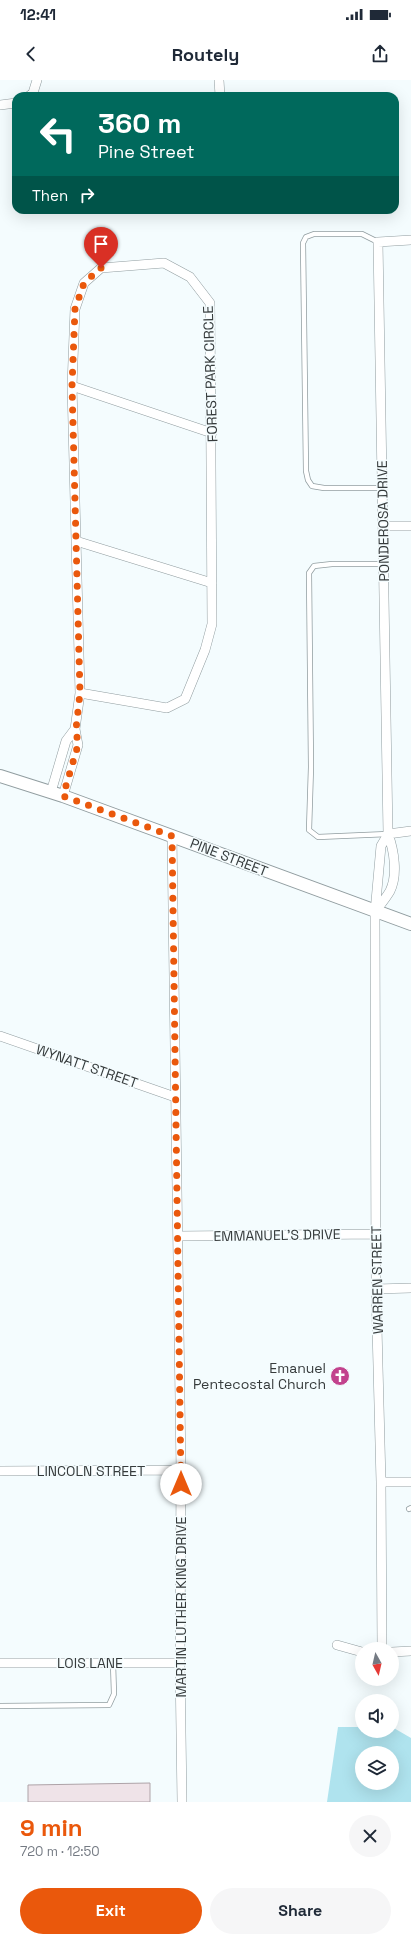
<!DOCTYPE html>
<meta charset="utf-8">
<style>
:root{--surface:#fff;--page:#f6f6f7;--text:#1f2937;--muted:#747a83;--accent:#ea580c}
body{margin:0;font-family:"Space Grotesk",sans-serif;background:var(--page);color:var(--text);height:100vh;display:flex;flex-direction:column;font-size:15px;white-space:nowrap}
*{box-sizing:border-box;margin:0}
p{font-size:13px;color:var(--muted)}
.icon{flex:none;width:22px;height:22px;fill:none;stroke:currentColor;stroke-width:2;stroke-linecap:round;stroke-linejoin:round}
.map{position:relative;height:1722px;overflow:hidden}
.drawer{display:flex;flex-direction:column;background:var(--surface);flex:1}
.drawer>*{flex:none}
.guide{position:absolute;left:12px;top:12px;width:387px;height:122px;border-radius:12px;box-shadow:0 4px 16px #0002;background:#00695c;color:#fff;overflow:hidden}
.needle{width:26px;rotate:172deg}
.tools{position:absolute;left:355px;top:1562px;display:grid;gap:8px}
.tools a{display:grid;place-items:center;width:44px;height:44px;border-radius:50%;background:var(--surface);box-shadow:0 4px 16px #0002;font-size:20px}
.pin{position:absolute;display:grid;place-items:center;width:34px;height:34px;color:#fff;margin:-41px -17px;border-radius:50% 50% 50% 0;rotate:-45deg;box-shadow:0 0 4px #0007}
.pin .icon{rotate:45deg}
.me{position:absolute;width:44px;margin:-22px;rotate:0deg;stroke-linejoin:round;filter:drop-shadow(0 0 3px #0008)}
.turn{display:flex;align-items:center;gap:14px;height:84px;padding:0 20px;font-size:18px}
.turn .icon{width:52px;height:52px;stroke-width:2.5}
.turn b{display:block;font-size:28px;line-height:34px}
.then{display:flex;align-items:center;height:38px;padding:0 20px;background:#0003;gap:8px;font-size:15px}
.round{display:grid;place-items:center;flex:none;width:42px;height:42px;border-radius:21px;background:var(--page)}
.headline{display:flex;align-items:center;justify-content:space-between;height:68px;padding:0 20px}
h1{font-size:24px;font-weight:700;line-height:30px;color:var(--accent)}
.button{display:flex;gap:8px;margin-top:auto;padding:8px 20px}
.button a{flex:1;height:46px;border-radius:24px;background:var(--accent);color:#fff;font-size:16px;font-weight:700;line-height:46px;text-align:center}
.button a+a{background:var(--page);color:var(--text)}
.status{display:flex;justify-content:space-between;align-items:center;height:28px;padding:0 20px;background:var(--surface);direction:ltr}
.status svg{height:11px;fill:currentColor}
header{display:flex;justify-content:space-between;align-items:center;height:52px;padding:0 20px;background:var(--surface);font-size:18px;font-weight:700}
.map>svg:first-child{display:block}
</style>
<div class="status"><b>12:41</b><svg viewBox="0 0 49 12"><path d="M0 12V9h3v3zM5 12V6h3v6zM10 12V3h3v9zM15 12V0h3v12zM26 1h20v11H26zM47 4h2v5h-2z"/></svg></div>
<header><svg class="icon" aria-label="back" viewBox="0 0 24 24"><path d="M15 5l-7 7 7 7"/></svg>Routely<svg class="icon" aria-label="share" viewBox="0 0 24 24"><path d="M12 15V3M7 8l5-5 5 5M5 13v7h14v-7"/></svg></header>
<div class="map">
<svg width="411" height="1722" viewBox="0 0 411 1722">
<rect width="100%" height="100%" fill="#f4fcfe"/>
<path fill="#afe3ee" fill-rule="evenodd" d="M338 1647H362V1651H392V1647L411 1658V1722H327ZM362 1673H392V1703H362Z"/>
<path fill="#efe3e8" stroke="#aea3a8" d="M150 1703V1722H28V1705Z"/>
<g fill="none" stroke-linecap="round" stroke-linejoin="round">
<defs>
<path id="service" d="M378 162 362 154H314L306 157 303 163 306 391 308 400 312 406 324 408H383
M384 484H332L314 486 309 493 311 687 309 750 318 757 388 754
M409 1429 411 1428
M0 1626 109 1625 114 1614 113 1583"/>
<path id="minor" d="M219 0 220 16
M29 16 33 13 37 0
M0 25 16 23
M411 160 378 162 388 754C394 770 398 795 390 811 386 818 380 825 375 832L381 766 388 754 411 751
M72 306 212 353
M383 446H411
M76 461 212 503
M51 712 66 661 75 649
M63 716 78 665 75 649 80 613 72 306 75 229 84 203 101 188 164 183 190 197 210 223 212 544 205 570 185 619 167 628 80 613
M172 756 181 1390 180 1583 182 1722
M375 832 376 1209 381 1402 382 1569
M0 956 175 1017
M178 1156 376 1154
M376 1209 411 1208
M0 1391 181 1390
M381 1402H411
M337 1565 362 1572
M392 1572 411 1571
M0 1583H180"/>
<path id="tertiary" d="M0 696 63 716 411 844"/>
</defs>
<use href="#service" stroke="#919da0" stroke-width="6"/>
<use href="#minor" stroke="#919da0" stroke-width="10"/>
<use href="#tertiary" stroke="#919da0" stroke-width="14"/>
<use href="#service" stroke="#fff" stroke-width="4.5"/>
<use href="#minor" stroke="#fff" stroke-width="9"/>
<use href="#tertiary" stroke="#fff" stroke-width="12"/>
</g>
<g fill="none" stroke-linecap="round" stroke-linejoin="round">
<path stroke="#ea580c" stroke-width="7" stroke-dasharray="0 12.6" d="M101 188 84 203 75 229 72 306 80 613 76 649 78 665 63 716 172 756 181 1404"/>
</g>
<defs>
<symbol id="church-disc" viewBox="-11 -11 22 22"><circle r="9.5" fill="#c2428d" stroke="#f4fcfe"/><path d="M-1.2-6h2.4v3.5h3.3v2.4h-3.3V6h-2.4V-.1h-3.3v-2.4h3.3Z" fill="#fff"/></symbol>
</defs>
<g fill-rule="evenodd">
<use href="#church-disc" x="329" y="1285" width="22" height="22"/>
</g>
<g text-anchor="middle" stroke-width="3" stroke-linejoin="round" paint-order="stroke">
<g font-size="14" fill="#363b3c" stroke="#f4fcfe">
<text transform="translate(210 294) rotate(-92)" y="5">FOREST PARK CIRCLE</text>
<text transform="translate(383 441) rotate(-91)" y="5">PONDEROSA DRIVE</text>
<text transform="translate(229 777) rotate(21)" y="5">PINE STREET</text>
<text transform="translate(87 986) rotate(19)" y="5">WYNATT STREET</text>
<text transform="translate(277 1155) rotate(-1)" y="5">EMMANUEL'S DRIVE</text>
<text transform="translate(377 1200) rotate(-91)" y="5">WARREN STREET</text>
<text x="91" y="1396">LINCOLN STREET</text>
<text transform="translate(181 1527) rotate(-90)" y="5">MARTIN LUTHER KING DRIVE</text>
<text x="90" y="1588">LOIS LANE</text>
</g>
<g font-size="14" fill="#363b3c" stroke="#f4fcfe" text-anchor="end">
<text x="326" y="1293">Emanuel<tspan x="326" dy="16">Pentecostal Church</tspan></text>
</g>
</g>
</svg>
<div class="tools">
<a><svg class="needle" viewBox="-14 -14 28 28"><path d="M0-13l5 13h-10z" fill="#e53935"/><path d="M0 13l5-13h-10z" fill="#747a83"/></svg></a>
<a><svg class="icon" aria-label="sound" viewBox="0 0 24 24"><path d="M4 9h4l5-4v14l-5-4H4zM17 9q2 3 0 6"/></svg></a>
<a><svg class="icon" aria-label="layers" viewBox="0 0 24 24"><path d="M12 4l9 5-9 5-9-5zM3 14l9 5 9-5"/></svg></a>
</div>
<div class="pin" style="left:101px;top:188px;background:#d93025"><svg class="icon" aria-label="arrive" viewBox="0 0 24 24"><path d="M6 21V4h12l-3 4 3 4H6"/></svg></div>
<svg class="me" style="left:181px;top:1404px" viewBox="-20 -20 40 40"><circle r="19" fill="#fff"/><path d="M0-13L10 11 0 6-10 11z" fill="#ea580c"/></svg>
<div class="guide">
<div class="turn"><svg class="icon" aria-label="left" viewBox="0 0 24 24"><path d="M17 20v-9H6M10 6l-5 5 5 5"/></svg><div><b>360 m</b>Pine Street</div></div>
<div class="then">Then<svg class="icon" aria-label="right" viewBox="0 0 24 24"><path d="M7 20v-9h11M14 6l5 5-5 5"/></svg></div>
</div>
</div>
<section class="drawer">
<div class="headline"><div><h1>9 min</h1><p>720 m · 12:50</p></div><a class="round"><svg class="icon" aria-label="close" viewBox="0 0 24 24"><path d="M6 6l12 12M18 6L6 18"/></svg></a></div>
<div class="button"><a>Exit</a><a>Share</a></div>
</section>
